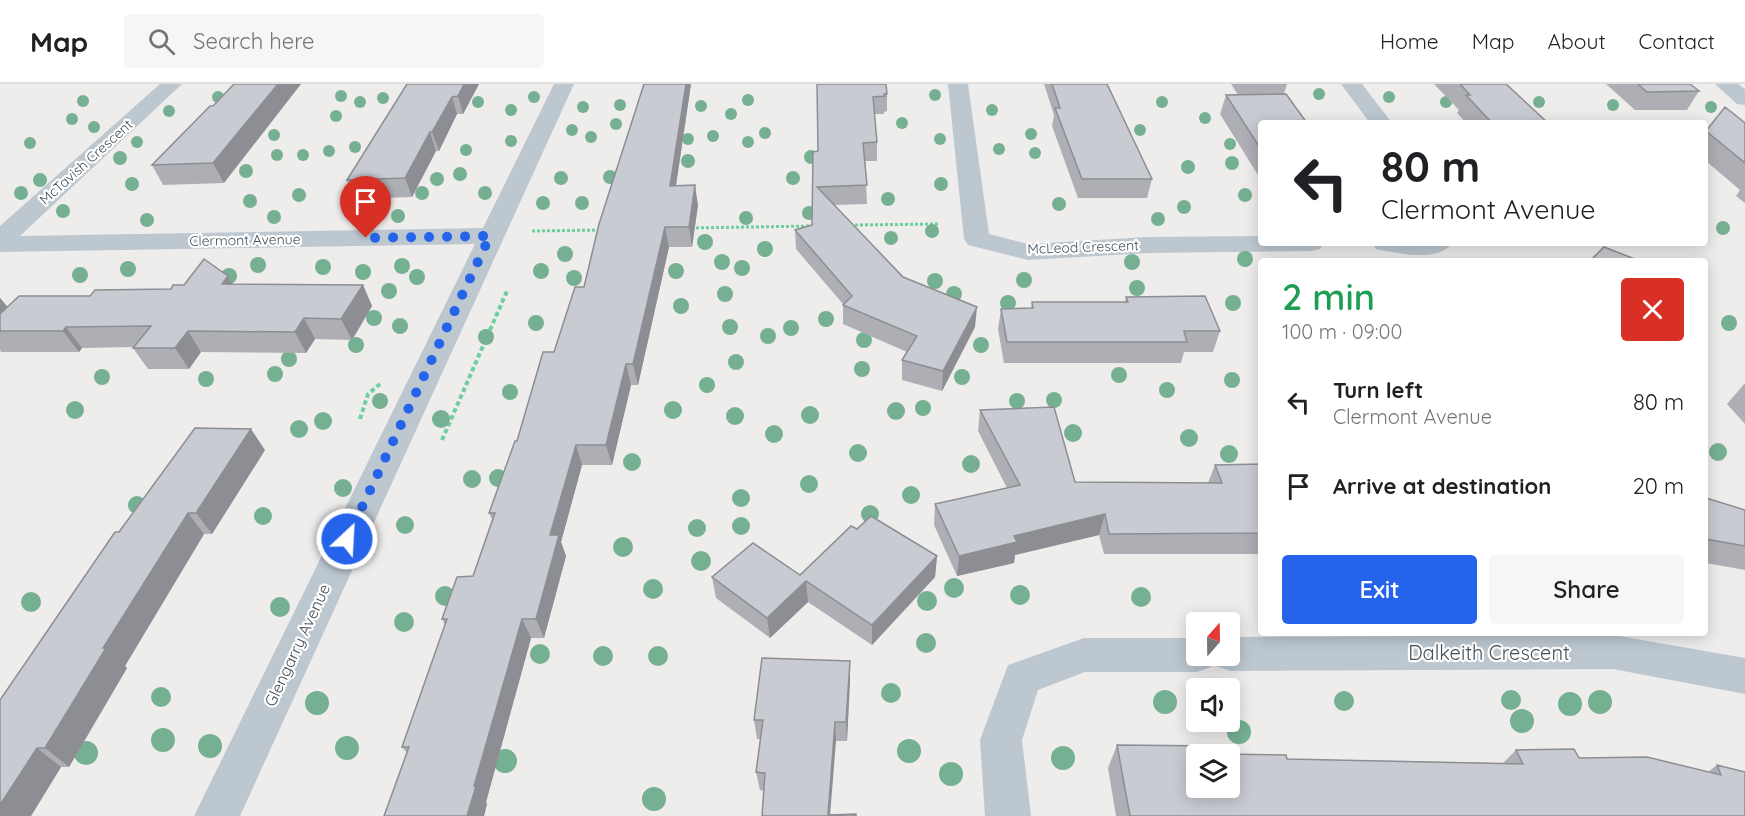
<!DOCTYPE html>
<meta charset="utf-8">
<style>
:root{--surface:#fff;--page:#f6f6f6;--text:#202124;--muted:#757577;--line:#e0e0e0;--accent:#2563eb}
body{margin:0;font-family:Quicksand,sans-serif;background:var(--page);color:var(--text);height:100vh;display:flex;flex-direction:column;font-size:22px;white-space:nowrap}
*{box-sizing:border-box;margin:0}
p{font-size:20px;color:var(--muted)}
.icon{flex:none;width:33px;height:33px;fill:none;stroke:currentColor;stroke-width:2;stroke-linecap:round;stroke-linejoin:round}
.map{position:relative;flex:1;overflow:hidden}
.side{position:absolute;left:1258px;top:174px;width:450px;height:378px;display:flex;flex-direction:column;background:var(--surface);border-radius:6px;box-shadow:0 3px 15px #0003}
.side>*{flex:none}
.guide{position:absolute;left:1258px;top:36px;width:450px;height:126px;border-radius:6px;box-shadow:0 3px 15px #0003;background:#fff;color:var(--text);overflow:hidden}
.needle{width:39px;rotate:20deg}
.controls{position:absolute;left:1186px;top:528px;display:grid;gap:12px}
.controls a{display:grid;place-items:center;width:54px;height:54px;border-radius:6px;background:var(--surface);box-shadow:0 3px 15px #0003;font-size:30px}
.pin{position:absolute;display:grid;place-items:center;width:51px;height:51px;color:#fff;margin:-62px -26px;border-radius:50% 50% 50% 0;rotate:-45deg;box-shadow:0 0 6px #0007}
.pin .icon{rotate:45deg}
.me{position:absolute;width:66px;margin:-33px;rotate:25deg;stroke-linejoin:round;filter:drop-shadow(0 0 4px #0008)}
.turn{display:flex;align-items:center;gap:21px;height:126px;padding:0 24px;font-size:27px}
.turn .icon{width:78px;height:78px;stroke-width:2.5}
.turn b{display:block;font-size:42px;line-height:51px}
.round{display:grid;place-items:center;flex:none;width:63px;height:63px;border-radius:6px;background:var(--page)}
.overview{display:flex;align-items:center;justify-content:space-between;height:102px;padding:0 24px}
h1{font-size:36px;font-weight:600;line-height:45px;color:#1e9e55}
.button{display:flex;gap:12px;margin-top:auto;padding:12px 24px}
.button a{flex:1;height:69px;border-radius:6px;background:var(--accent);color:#fff;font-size:24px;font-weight:600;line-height:69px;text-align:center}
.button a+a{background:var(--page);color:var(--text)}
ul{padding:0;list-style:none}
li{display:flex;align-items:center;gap:18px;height:84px;padding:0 24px}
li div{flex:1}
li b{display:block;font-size:22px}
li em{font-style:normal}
header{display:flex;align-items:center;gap:36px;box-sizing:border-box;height:84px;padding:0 30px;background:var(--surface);border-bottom:2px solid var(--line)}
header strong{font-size:28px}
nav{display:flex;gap:33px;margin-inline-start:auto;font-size:21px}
.search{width:420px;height:54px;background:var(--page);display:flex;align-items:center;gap:15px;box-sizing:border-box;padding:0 21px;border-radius:6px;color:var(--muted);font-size:22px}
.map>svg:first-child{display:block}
</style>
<header>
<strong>Map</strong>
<div class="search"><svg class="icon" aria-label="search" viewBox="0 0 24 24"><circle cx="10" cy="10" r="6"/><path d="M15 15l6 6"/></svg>Search here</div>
<nav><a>Home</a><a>Map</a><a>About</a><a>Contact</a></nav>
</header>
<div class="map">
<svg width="1745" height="732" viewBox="0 0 1745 732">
<rect width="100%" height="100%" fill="#efecec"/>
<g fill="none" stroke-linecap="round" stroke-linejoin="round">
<path stroke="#6ecf9f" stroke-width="3" stroke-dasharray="3 2" stroke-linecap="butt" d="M850 141 939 140
M691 144 812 142
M532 147 602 146"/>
<path stroke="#6ecf9f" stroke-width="4" stroke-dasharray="4.5 3" stroke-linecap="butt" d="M360 335 368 310 380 300
M442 356 507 207"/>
<path fill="#bcc7d0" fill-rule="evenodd" d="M160 0H182L20 152 483 144 554 0H574L240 732H194L475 160 0 168V142Z
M948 0H968L989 150 1028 160 1148 153 1262 152V159H1324L1320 165 1311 167 1148 169 1028 176 968 161 964 155Z
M1341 0H1362L1392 39H1370Z
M1715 0H1738L1745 5V21L1737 20Z
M1372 159H1452C1439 179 1396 169 1376 165Z
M1613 551 1745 574V610L1613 585 1230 587 1216 582 1214 578 1211 583 1197 588H1085L1038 606 1022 656 1031 732H985L980 656 1008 581 1084 554H1197V572H1230V553Z"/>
</g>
<g fill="#76b092">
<circle cx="1319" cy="10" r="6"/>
<circle cx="935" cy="11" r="6"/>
<circle cx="341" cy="12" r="6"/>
<circle cx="218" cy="13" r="6"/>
<circle cx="534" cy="13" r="6"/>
<circle cx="1389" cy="13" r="6"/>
<circle cx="383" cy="14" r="6"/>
<circle cx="748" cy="16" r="6"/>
<circle cx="83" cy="17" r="6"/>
<circle cx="360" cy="18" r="6"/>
<circle cx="478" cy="18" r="6"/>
<circle cx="1162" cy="18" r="6"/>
<circle cx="1446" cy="18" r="6"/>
<circle cx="1539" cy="18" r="6"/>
<circle cx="620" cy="21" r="6"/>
<circle cx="1613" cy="21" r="6"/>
<circle cx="701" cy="22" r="6"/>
<circle cx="583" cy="23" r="6"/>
<circle cx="1711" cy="23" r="6"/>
<circle cx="511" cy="26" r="6"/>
<circle cx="992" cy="26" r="6"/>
<circle cx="169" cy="27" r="6"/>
<circle cx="731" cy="30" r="6"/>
<circle cx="336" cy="32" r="6"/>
<circle cx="1205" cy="34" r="6"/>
<circle cx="72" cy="35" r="6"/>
<circle cx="902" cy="39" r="6"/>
<circle cx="616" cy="40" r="6"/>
<circle cx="94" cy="43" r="6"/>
<circle cx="572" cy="46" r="6"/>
<circle cx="1140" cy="46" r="6"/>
<circle cx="765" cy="49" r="6"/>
<circle cx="1031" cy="50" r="6"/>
<circle cx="274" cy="51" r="6"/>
<circle cx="713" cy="52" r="6"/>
<circle cx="591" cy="53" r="6"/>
<circle cx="688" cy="55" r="6"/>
<circle cx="940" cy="55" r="6"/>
<circle cx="511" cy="57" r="6"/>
<circle cx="137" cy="58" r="6"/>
<circle cx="748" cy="58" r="6"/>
<circle cx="30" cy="59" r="6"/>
<circle cx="1230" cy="60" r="6"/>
<circle cx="355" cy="63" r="6"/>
<circle cx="999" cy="65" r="6"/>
<circle cx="466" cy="66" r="6"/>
<circle cx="329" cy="67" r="6"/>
<circle cx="1035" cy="69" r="6"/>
<circle cx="277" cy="71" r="6"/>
<circle cx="303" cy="71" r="6"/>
<circle cx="811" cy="73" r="7"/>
<circle cx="120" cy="74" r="7"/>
<circle cx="688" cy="77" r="7"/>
<circle cx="1232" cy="79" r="7"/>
<circle cx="1188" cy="83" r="7"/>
<circle cx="246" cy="87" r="7"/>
<circle cx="460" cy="90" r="7"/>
<circle cx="610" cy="93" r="7"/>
<circle cx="561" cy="94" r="7"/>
<circle cx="793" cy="94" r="7"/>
<circle cx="437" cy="95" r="7"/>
<circle cx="40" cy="96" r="7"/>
<circle cx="132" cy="100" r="7"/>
<circle cx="941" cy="100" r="7"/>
<circle cx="21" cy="109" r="7"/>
<circle cx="422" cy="109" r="7"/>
<circle cx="485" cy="109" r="7"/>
<circle cx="299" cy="111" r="7"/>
<circle cx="1245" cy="111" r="7"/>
<circle cx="888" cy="115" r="7"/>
<circle cx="250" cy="117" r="7"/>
<circle cx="543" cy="119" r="7"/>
<circle cx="582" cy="119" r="7"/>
<circle cx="1059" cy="120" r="7"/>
<circle cx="1184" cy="123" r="7"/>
<circle cx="63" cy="127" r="7"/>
<circle cx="809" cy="129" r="7"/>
<circle cx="398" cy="132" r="7"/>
<circle cx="274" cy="133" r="7"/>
<circle cx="746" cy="134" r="7"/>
<circle cx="1158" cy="135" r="7"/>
<circle cx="147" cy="136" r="7"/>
<circle cx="1723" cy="144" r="7"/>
<circle cx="932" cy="147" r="7"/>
<circle cx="891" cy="154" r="7"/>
<circle cx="705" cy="158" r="8"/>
<circle cx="765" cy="165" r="8"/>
<circle cx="565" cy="170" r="8"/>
<circle cx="1245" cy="175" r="8"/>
<circle cx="722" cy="178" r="8"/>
<circle cx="1132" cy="178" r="8"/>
<circle cx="258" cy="181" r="8"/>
<circle cx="402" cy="182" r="8"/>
<circle cx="323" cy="183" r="8"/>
<circle cx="742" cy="184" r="8"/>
<circle cx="128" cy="185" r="8"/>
<circle cx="541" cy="187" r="8"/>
<circle cx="676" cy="187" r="8"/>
<circle cx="363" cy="188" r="8"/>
<circle cx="80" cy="191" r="8"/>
<circle cx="229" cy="192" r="8"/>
<circle cx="417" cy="193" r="8"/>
<circle cx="574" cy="194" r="8"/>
<circle cx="1024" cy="196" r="8"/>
<circle cx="935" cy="197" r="8"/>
<circle cx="1137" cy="204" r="8"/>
<circle cx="389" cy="207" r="8"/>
<circle cx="725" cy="210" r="8"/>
<circle cx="954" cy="210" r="8"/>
<circle cx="1008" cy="219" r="8"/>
<circle cx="1233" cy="219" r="8"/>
<circle cx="681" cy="222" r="8"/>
<circle cx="374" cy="234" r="8"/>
<circle cx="826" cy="235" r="8"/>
<circle cx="536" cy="239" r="8"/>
<circle cx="1729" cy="239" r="8"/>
<circle cx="400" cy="242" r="8"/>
<circle cx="730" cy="243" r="8"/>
<circle cx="791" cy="244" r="8"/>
<circle cx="768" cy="252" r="8"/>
<circle cx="486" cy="253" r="8"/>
<circle cx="864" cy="256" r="8"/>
<circle cx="356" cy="261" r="8"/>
<circle cx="981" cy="261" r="8"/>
<circle cx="289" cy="275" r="8"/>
<circle cx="736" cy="278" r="8"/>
<circle cx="862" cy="285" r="8"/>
<circle cx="275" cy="290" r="8"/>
<circle cx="1119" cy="291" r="8"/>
<circle cx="102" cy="293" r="8"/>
<circle cx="962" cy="293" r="8"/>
<circle cx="206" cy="295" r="8"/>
<circle cx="1232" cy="296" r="8"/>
<circle cx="707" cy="301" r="8"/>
<circle cx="1167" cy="306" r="8"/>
<circle cx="510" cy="308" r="8"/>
<circle cx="1054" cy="316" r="8"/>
<circle cx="380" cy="317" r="8"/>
<circle cx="1017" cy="317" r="8"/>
<circle cx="923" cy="324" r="8"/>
<circle cx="75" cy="326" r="9"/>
<circle cx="673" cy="326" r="9"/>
<circle cx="896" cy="327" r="9"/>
<circle cx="810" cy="331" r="9"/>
<circle cx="735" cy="332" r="9"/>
<circle cx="441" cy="335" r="9"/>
<circle cx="323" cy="337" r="9"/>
<circle cx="299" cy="345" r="9"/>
<circle cx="1073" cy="349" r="9"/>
<circle cx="774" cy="350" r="9"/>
<circle cx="1189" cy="354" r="9"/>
<circle cx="1718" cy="368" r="9"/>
<circle cx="858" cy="369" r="9"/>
<circle cx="1229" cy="370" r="9"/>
<circle cx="632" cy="378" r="9"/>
<circle cx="971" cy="380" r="9"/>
<circle cx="498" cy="394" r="9"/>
<circle cx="472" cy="395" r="9"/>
<circle cx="809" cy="400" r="9"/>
<circle cx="343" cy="404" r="9"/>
<circle cx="911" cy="411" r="9"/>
<circle cx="741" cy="414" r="9"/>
<circle cx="137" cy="421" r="9"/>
<circle cx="870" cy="430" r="9"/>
<circle cx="263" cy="432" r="9"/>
<circle cx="405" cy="441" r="9"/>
<circle cx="741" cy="442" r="9"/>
<circle cx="697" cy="444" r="9"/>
<circle cx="623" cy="463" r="10"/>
<circle cx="701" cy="477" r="10"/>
<circle cx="954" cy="504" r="10"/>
<circle cx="653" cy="505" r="10"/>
<circle cx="1020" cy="511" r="10"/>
<circle cx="445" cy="512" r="10"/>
<circle cx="1141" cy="513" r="10"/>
<circle cx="927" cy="517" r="10"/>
<circle cx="31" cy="518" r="10"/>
<circle cx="280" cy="523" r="10"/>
<circle cx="404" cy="538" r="10"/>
<circle cx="926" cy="559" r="10"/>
<circle cx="540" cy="570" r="10"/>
<circle cx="603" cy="572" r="10"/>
<circle cx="658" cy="572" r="10"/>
<circle cx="891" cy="609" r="10"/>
<circle cx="161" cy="613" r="10"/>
<circle cx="1511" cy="616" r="10"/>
<circle cx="1165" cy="618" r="12"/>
<circle cx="1600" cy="618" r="12"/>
<circle cx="1344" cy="617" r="10"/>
<circle cx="317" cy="619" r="12"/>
<circle cx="1570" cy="620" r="12"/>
<circle cx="1522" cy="637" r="12"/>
<circle cx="1239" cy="648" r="12"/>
<circle cx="163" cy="656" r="12"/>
<circle cx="210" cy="662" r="12"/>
<circle cx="347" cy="664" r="12"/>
<circle cx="909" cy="667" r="12"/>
<circle cx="86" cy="669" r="12"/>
<circle cx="1063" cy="674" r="12"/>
<circle cx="505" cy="677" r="12"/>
<circle cx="951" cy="690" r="12"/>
<circle cx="654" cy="715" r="12"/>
</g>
<path fill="#adafb5" d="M407 0H479L463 30H457L439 67H436L412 113 355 115 347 96Z
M691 0 676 102 698 121 692 163H669L638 301H631L612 381H582L561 458 566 472 544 554H531L486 718 487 720 484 732H384L407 669 402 663 445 541 442 535 473 492 492 435 489 429 517 357 554 268 584 203Z
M817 0 887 10V27L884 28V30H874L877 58V77H865L867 120 834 121 903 193 975 243 942 307 902 296V276L907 268 843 240V220L796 165 795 146 812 141 818 67Z
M1044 0H1107L1152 95 1147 114H1078L1052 42 1054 31Z
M1231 0H1287L1284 10 1262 39V91H1258L1220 30 1226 11H1238Z
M1434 0H1506L1548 39H1466L1457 29 1459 26Z
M1606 0H1690L1699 7 1687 26H1635Z
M213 22 224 99 163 101 152 81Z
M1745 39V119L1736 112 1740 106 1706 77V47Z
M228 192 233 201H363L372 222 352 256 315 255 306 269 201 268 189 285H148L133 264 134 263 82 264 79 268H1L0 266V214L7 223 90 212 171 205 184 201Z
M1126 213 1220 247 1213 268H1184L1181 279H1004L998 245 1001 225 1031 224 1032 218H1125Z
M1745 299V340L1727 320Z
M980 326 1075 398 1208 399 1215 381 1262 380V470H1104L1099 451 1015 471 1014 479 957 492 934 441 935 420 1007 404 978 347Z
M265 366 212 450H204L125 582 127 584 69 683H61L31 732H0L119 448Z
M1706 413V414L1745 426V490V486L1706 479Z
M857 445 937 472 935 493 872 561 808 518 770 554 716 514 712 493 800 491Z
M850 596 847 657H836L762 732 764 707 760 706 756 688 761 655H757L754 636Z
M1117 661 1287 675 1503 679 1516 666 1579 674 1708 688 1717 681 1745 732H1116L1108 684Z"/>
<path fill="#8d8e93" d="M278 0H301L224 99 213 79Z
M464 0H479L463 30 458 12Z
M686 0H691L673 121 670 102Z
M452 13 457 30 439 67 432 48Z
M430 48 436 67 412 113 405 94Z
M695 101 698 121 692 163 689 143Z
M665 143 669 163 638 301 633 280Z
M228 192 240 213 222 200Z
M363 201 372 222 352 256 341 235Z
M0 214 12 228 0 240Z
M977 223 975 243 942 307 943 287Z
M304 234 315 255 306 269 295 248Z
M66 243 82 264 79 268 63 247Z
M188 247 201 268 189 285 175 264Z
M626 280 631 301 612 381 606 361Z
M251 345 265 366 212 450 196 429Z
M576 361 582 381 561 458 566 472 544 554 536 535 550 451Z
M188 429 204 450 125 582 127 584 69 683 45 664 103 564Z
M1105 430 1099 451 1015 471 1014 479 957 492 959 472 1014 452Z
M937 472 935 493 872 561V541Z
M806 497 808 518 770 554 767 534Z
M522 535 531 554 486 718 487 720 484 732H467L474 702Z
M850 577V596L847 657 846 638Z
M835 638 836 657 830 732H828Z
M37 664 61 683 31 732H0V721Z"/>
<path fill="#c9cbd2" stroke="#8d8e93" stroke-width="1.5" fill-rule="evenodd" d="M234 0H278L213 79 152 81 210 22H213Z
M407 0H464L458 12 452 13 432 48H430L405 94 347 96Z
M644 0H686L670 102 695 101 689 143H665L633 280H626L606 361H576L550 451H559L536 535H522L474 702H476L467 732H384L409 663H402L447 535H442L457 493 473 492 495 429H489L515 357H517L543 268H554L575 203H584L599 140Z
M817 0H886L887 10H884L885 12 873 13 877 58 863 59 867 101 817 103 903 193 977 223 943 287 902 276 917 252 843 221 852 212 795 146 812 141 813 68 818 67Z
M1052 0H1107L1152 95H1082L1055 24H1060Z
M1460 0H1506L1548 39H1492L1466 11H1470Z
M1638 0H1690L1699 7 1647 8Z
M1286 10 1307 39H1262V67L1226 11Z
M1725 23 1745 39V79L1706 47Z
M1604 163 1640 177H1590Z
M204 175 228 192 222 200 363 201 341 235 304 234 295 248 188 247 175 264H133L151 242 66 243 63 247H0V230L19 212H90L95 206 171 205 173 201H184Z
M1205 212 1220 247H1184L1187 258H1007L1001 225 1033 224 1032 218H1128L1126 213Z
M1054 323 1075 398 1222 399 1215 381 1262 380V449L1109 450 1105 430 1014 452 1017 458 959 472 935 420 1020 401 980 326Z
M195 344 251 345 196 429H188L103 564H106L45 664H37L0 721V616L115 448H119Z
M1706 413V414L1745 426V462L1706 455Z
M871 432 937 472 872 541 806 497 767 534 712 493 753 459 800 491 851 442 857 445Z
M762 574 850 577 846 638H835L828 731 856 730V732H762L765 689 756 688 763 636H754Z
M1117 661 1217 662 1219 670 1286 671 1287 675 1523 680 1516 666 1574 665 1579 674 1647 673 1721 691 1717 681 1745 688V732H1130ZM1197 670H1230V704H1197Z"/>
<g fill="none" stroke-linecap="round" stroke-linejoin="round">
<path stroke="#2563eb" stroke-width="10" stroke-dasharray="0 18" d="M347 455 490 152 366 154"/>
</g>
<g text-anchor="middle" stroke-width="4.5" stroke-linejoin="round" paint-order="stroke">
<g font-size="14" fill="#44505a" stroke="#fff">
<text transform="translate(86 78) rotate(-42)" y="5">McTavish Crescent</text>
<text transform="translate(245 156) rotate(-1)" y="5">Clermont Avenue</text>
<text transform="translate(1083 163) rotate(-2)" y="5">McLeod Crescent</text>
</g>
<g font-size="16" fill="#44505a" stroke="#fff">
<text transform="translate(297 561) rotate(-65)" y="6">Glengarry Avenue</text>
</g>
<g font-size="20" fill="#44505a" stroke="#fff">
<text x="1489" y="576">Dalkeith Crescent</text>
</g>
</g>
</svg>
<div class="controls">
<a><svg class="needle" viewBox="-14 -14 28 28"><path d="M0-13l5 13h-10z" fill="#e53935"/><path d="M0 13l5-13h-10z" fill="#757577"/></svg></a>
<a><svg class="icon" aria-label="sound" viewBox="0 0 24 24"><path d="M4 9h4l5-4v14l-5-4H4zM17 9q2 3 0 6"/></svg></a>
<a><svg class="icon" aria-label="layers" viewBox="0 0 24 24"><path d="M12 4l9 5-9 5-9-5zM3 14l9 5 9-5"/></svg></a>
</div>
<div class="pin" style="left:366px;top:154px;background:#d93025"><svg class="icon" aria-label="arrive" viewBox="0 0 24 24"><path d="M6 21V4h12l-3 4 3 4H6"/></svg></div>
<svg class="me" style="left:347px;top:455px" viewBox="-20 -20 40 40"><circle r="17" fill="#2563eb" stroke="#fff" stroke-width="3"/><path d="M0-11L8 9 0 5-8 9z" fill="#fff"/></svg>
<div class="guide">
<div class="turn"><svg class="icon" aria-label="left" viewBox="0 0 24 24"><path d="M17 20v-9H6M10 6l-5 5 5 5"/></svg><div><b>80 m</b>Clermont Avenue</div></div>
</div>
<section class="side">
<div class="overview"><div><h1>2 min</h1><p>100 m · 09:00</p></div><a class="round" style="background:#d93025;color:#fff"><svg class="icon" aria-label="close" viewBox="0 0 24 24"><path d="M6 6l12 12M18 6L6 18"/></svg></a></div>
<ul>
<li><svg class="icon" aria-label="left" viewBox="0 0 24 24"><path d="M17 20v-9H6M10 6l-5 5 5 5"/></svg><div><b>Turn left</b><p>Clermont Avenue</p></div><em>80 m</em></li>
<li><svg class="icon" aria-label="arrive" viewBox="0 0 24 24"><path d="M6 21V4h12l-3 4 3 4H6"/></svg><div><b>Arrive at destination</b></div><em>20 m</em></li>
</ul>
<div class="button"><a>Exit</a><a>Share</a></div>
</section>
</div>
